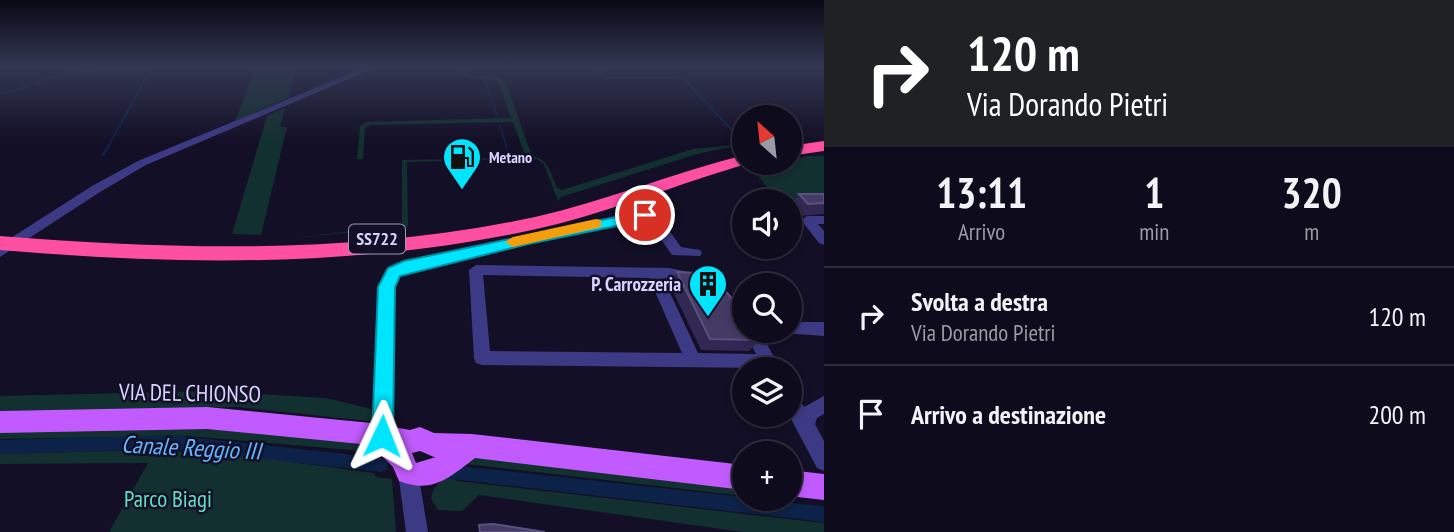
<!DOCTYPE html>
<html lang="it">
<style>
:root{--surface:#0e0b1c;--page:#171425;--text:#f1f3f6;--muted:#9b9ba3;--line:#2e2b3b}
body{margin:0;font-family:"PT Sans Narrow",sans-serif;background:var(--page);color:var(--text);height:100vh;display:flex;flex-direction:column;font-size:26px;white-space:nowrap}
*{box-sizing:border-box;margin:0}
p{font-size:23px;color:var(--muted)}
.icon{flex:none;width:38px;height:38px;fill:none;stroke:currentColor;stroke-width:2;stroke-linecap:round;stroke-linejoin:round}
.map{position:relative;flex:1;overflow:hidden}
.sheet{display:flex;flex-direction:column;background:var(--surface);width:630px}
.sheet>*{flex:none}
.banner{background:#202124;color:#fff;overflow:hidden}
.needle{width:46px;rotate:333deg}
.buttons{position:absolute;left:732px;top:105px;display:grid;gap:14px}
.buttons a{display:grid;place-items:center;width:70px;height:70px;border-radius:50%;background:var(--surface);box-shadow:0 4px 10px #0003,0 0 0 2px var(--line);font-size:35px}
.pin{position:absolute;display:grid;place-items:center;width:60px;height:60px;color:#fff;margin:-30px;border:4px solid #fff;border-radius:50%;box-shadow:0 2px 7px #0007}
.me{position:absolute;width:77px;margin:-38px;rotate:2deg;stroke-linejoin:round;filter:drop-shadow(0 0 5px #0008)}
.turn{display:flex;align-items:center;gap:24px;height:147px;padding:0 28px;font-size:32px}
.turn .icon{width:91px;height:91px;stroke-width:2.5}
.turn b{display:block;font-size:49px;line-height:60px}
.eta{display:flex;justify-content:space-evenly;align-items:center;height:119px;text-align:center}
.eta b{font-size:42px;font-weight:700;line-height:49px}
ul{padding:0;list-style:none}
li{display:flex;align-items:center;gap:21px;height:98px;padding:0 28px;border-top:2px solid var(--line)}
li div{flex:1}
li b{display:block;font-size:26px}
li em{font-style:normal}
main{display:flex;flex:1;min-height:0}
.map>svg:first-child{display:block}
</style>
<main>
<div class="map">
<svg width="824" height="532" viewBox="0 0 824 532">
<rect width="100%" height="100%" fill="#130f26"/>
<path fill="#12302f" d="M256 67H296L288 98 235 121Z
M462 67H467L469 75C482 79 494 73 505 81L532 156C548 158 552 175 557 188L562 190 693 149 744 144 697 154 561 197 558 201 544 164 537 159 407 162 408 227 293 238 402 225V160L526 158 513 122 370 125 365 128 363 159H357L360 126 367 122 511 118 498 81 465 77Z
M285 108 280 127H287L261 235 232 234 267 116Z
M808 156H824V205H789V201H779L751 168Z
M210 391 326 398 371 409 377 422 237 407 0 411V396Z
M232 424 368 440 375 452 188 436 0 439V427Z
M148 450 225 453 373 473 376 477 392 479 396 532H109L148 463 0 464V454Z
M474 452 744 482V496L466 464Z
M448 476 457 481 824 523V532H743L479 495 462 511 438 510 431 499C433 487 438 482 448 476Z"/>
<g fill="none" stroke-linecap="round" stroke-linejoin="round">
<path stroke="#0c2248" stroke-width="2" d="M597 67 606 78H678
M683 78 744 143
M485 80 497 116
M36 84 64 73 154 67
M314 88 334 80
M0 94 29 86
M288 99 296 67
M500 126 507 147
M108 147 151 69"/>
<path stroke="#0c2248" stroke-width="2.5" d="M506 145 507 148
M103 155 109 145"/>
<path fill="#0c2248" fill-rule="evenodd" d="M172 435 381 458 386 460 388 465 386 470 381 472 172 449 0 454V440Z
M451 465 744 497V499L824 506V522L451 479 446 477 444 472 446 467Z"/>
<path fill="#3d3a85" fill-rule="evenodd" d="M366 67H377L146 165 100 192 0 257V245L92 186 138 161Z
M638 211 661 219 681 247 700 250 702 253 700 256 672 255 651 225 637 219 401 274 396 279 394 287 391 436 389 443 382 445 375 443 373 436 380 287 384 273 397 265Z
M807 216H824V224H818L824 231V245L819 243 801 220Z
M476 265 669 268 699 274 701 278 699 282 694 283 663 278 698 353 756 354 744 331H760L776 361 774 366 768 368 482 365 476 363 474 358 469 270ZM483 275 649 278 682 353 490 351Z
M789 322H824V336L783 333V331H789Z
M789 390 795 392 804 407 824 396V414L817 418 815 424 824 441V471L817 468 789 415Z
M408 462 415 465 418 472 428 532H406L398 472 401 465Z"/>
<path fill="#c25bff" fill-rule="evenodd" d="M207 407 371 423 410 430 420 427 434 433 472 434 744 465V490L475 458C449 478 432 494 399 481L393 467 371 445 207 429 0 433V411ZM420 451 434 457H436L416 463 412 453Z
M789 470 824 474V500L789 496Z"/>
<path fill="#ff4fa3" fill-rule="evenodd" d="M824 141V151L789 156V146Z
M744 155V163H750C677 184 606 214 532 230 355 268 179 265 0 250V236C179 250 358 255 535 217 606 201 673 173 744 155Z"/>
</g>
<path fill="#312854" d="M799 194H824V214L799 216 790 205Z
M677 272 760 340 749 351 701 350 669 283Z"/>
<path fill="#433a66" stroke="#5a527e" stroke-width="2" d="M799 194H824V203L808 204Z
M677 272 697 273 719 283 744 313V331H754L760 340 710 339Z
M493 524 545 532H480L479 525Z"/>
<linearGradient id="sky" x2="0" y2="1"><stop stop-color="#0a0815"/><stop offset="0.47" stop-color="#333752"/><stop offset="1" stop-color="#333752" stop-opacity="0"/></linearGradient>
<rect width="824" height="142" fill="url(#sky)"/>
<path fill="#00e5ff" stroke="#0095a6" stroke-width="2" d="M645 211 652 215 650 219 528 244 400 276 395 287 393 436 390 444 382 447 375 444 372 436 378 287 388 268 404 261Z"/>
<path fill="#f59e0b" d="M596 219 601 220V227L513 247 505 242 513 237Z"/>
<defs>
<symbol id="fuel-pin" viewBox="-11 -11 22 30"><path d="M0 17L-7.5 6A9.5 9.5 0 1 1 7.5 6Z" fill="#00e5ff" stroke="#130f26"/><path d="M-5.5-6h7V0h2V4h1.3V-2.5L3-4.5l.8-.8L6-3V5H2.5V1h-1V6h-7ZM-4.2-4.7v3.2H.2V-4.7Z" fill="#111"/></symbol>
<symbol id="building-pin" viewBox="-11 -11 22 30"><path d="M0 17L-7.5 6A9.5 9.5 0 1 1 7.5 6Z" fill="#00e5ff" stroke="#130f26"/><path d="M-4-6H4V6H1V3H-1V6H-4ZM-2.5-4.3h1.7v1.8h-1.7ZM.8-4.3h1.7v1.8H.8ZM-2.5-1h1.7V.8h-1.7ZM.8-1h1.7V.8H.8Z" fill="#111"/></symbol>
</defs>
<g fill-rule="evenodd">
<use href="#fuel-pin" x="440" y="135" width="44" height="60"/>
<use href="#building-pin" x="686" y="262" width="44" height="60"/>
</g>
<g text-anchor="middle" stroke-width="5" stroke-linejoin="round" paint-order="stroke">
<g font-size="16" font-weight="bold" fill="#d9d4ff" stroke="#130f26" text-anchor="start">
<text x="489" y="163">Metano</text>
</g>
<rect fill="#130f26" stroke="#9e99be" stroke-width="2" x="349" y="224.5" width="56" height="29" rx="5"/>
<g font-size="18" font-weight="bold" fill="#d9d4ff">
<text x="377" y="245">SS722</text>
</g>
<g font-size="19" font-weight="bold" fill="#d9d4ff" stroke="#130f26" text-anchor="end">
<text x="681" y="291">P. Carrozzeria</text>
</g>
<g font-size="23" fill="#d9d4ff" stroke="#130f26">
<text transform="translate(190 393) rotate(1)" y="8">VIA DEL CHIONSO</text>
</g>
<g font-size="23" fill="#5fe0c0" stroke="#130f26">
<text x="168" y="507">Parco Biagi</text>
</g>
<g font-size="24" font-style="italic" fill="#62b6ff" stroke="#130f26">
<text transform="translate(191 448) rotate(3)" y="8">Canale Reggio III</text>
</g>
</g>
</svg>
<div class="buttons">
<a><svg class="needle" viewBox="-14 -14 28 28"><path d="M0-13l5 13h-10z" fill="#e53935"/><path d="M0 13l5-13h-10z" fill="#9b9ba3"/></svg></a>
<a><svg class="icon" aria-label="sound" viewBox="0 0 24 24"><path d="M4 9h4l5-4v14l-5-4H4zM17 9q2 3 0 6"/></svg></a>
<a><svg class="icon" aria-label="search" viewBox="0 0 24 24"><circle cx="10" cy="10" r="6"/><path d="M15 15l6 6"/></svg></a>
<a><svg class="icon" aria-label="layers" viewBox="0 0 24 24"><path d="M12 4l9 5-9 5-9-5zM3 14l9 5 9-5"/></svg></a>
<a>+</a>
</div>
<div class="pin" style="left:645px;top:215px;background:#d93025"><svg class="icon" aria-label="arrive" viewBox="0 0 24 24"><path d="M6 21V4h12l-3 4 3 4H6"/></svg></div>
<svg class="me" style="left:382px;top:436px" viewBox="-20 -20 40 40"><path d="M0-17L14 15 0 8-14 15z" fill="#00e5ff" stroke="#fff" stroke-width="4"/></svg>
</div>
<section class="sheet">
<div class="banner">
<div class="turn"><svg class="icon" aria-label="right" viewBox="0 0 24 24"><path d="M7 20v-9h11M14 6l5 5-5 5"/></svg><div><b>120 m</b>Via Dorando Pietri</div></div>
</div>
<div class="eta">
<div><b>13:11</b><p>Arrivo</p></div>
<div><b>1</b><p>min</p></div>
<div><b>320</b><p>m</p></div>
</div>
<ul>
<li><svg class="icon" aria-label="right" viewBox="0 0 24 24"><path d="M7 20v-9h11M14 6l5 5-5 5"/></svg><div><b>Svolta a destra</b><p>Via Dorando Pietri</p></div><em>120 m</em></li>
<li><svg class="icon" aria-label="arrive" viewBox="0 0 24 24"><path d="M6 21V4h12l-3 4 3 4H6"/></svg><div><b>Arrivo a destinazione</b></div><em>200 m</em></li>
</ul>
</section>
</main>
